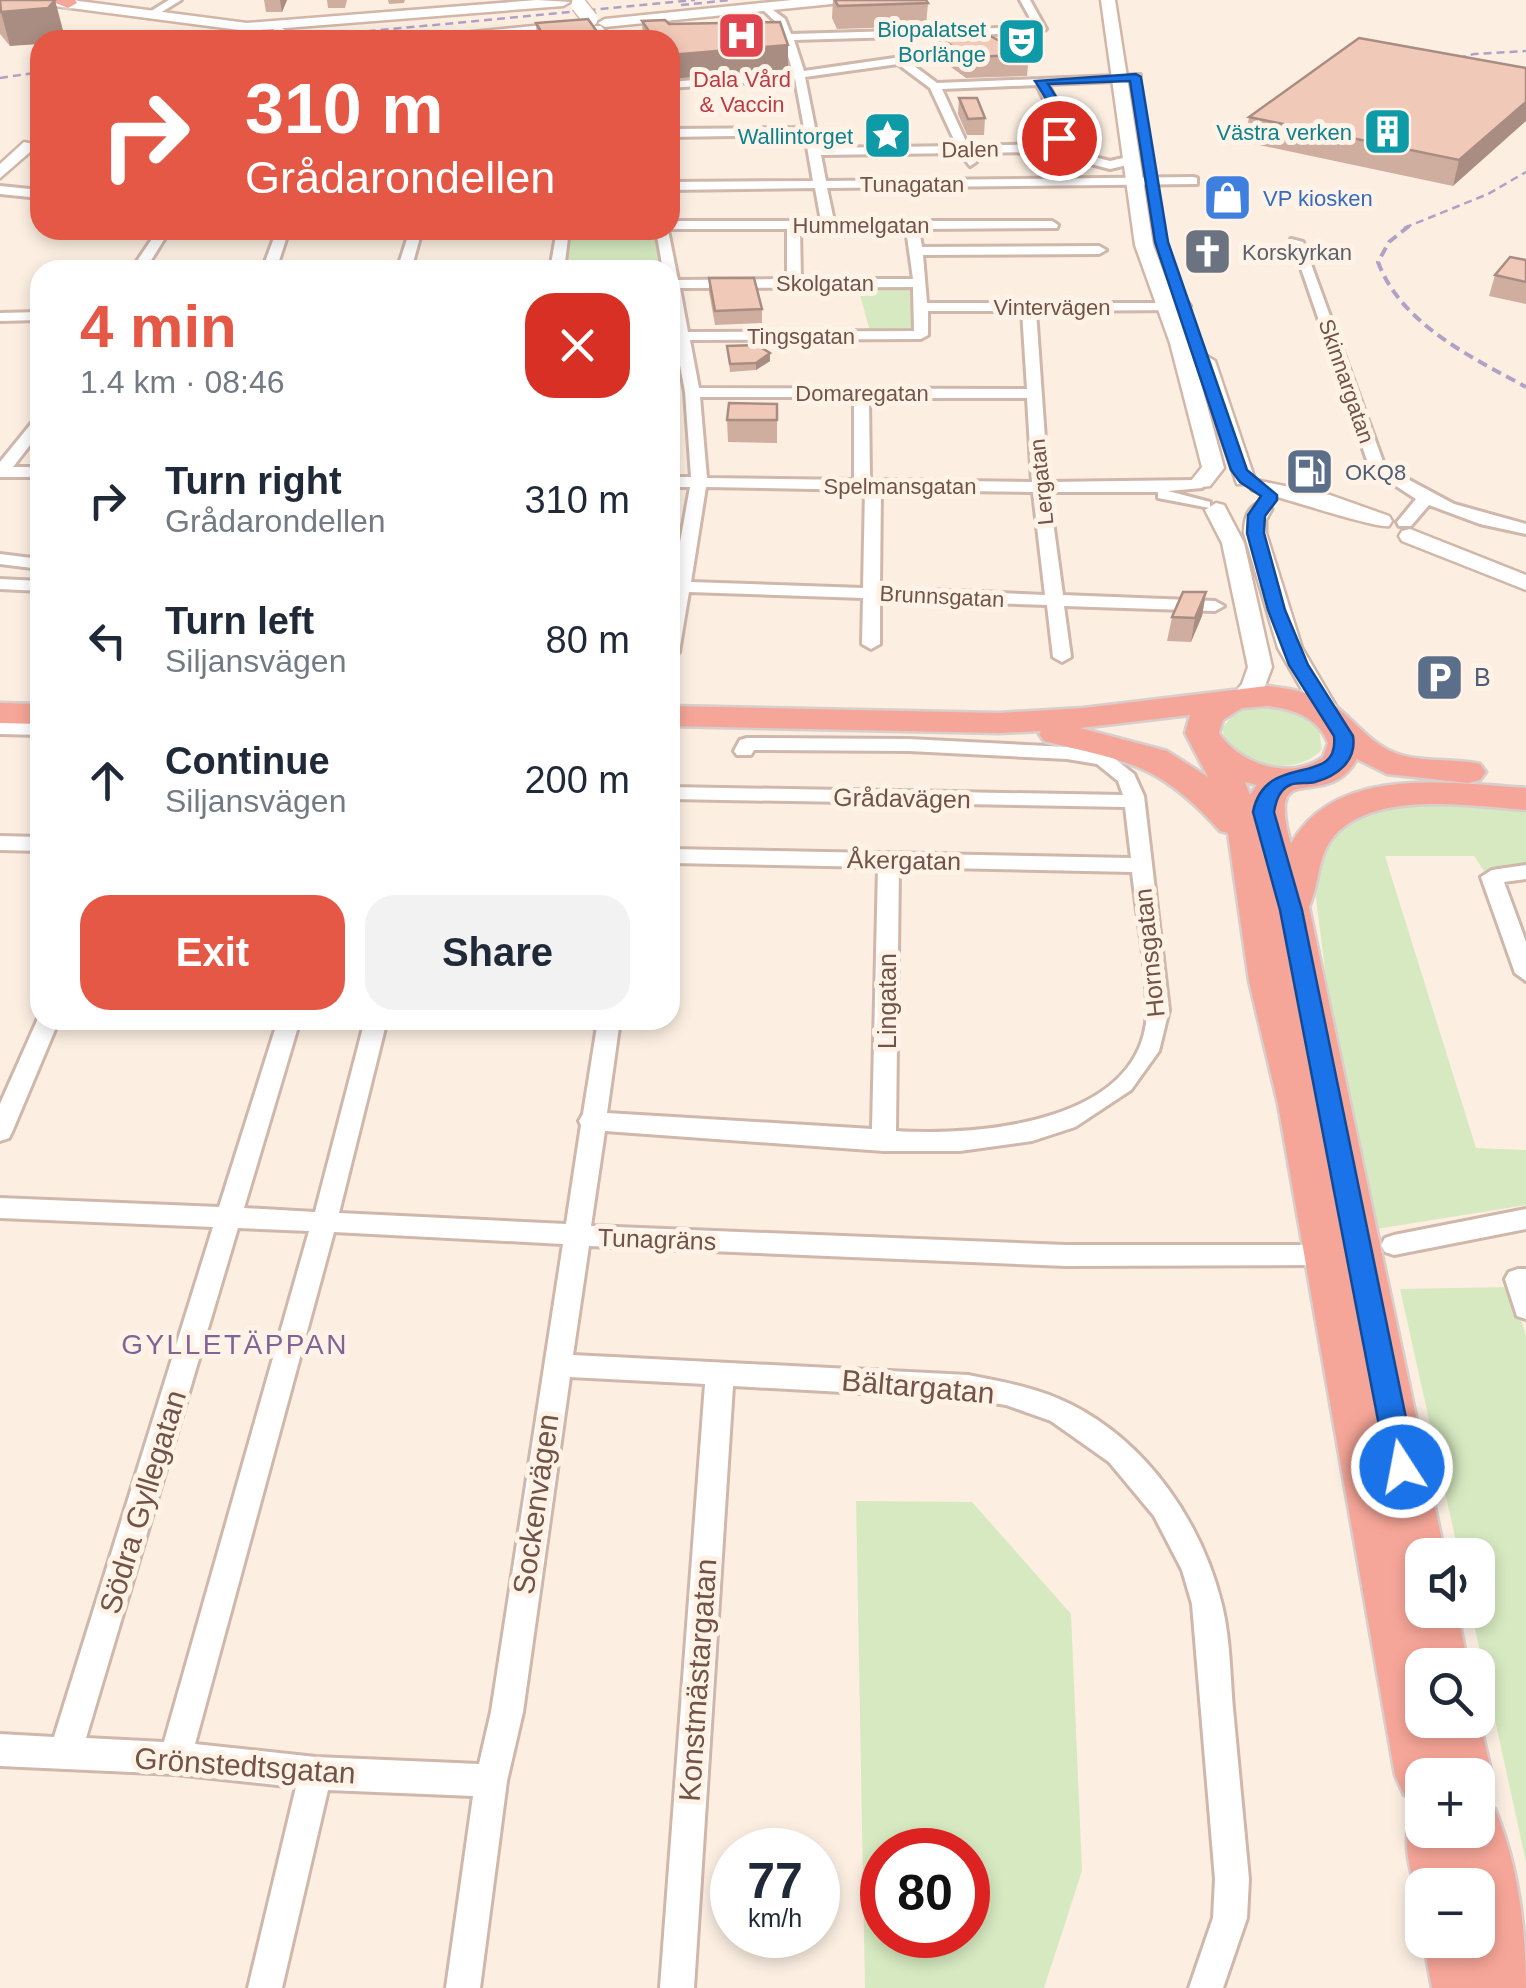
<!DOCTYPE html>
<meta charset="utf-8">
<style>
:root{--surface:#fff;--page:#f2f2f3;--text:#1f2937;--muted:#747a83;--accent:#e65846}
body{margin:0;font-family:Arial,sans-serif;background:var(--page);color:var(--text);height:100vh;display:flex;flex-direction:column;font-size:38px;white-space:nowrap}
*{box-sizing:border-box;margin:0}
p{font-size:32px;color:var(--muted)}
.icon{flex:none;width:55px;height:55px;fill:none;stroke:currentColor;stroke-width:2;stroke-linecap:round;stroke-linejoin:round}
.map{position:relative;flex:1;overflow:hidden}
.sheet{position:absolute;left:30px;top:260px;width:650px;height:770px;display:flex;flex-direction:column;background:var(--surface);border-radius:30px;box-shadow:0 5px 15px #0003}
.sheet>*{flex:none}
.hud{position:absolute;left:30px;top:30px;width:650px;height:210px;border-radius:30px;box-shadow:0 5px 15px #0003;background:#e65846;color:#fff;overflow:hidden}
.buttons{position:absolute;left:1405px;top:1538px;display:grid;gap:20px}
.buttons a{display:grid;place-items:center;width:90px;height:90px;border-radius:20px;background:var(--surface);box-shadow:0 5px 15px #0003;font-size:50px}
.speed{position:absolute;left:710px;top:1828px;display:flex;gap:20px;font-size:50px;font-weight:700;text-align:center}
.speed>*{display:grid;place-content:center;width:130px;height:130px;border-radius:50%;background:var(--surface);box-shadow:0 5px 15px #0003;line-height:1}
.speed small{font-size:25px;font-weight:400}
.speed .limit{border:15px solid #d22;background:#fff;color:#111}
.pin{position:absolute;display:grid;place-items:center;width:85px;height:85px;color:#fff;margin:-42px;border:5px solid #fff;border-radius:50%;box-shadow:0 2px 10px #0007}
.me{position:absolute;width:110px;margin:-55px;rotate:349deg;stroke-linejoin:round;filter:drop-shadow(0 0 8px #0008)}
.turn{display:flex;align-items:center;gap:35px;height:210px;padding:0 50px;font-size:45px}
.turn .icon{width:130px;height:130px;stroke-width:2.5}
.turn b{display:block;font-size:70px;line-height:85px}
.round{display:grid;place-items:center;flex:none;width:105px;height:105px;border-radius:30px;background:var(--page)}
.headline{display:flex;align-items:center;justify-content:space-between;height:170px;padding:0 50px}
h1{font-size:60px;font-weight:600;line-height:75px;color:var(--accent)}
.action{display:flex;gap:20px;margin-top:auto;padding:20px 50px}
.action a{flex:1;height:115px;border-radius:30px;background:var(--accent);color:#fff;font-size:40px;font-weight:600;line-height:115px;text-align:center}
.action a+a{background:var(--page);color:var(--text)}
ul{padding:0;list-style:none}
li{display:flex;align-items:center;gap:30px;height:140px;padding:0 50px}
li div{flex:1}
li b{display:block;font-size:38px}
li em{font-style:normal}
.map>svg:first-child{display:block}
</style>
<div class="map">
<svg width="1526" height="1988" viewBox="0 0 1526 1988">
<rect width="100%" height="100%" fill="#fcefe2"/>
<path fill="#d6e9c0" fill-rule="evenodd" d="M563 230H662L670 270H557Z
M858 288H917L921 331H870Z
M1254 707C1279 706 1302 711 1319 730L1322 749C1298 778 1228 769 1222 728L1236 712Z
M1440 802 1526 808V869L1486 874 1474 856H1385L1476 1148 1526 1150V1205L1370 1230 1332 1025 1316 898 1317 868 1339 821 1370 807Z
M1512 1287 1526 1337V1862L1471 1610H1478V1555H1459L1400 1289Z
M856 1501 972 1502 1071 1614 1082 1871 1044 1988H865ZM968 1850V1935H882V1850Z"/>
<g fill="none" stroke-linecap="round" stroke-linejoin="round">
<defs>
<path id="street" d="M169 0H181L152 18 143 16Z
M1020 0H1030L1046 29 1038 33 794 40 804 71 922 54 926 59 909 62 937 83 1140 75 1136 80 1048 84 1068 124 1059 148 1110 161 1123 158 1129 162 1127 165 1110 169 1045 152 972 153 976 162 970 166 960 153 821 155 826 181 1193 177 1197 178V184L827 188 834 221H1052L1058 225 1057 228 919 229 922 247 1099 246 1106 250 1099 254 923 255 927 303H1188L1190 306 1183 310 1036 311 1048 482 1196 480 1204 485 1202 488 1168 491 1210 502V508L1158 498V492H1049L1063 595 1215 601 1224 606 1215 611 1064 606 1071 657 1062 662 1053 657 1047 605 880 599V644L871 649 862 644 863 598 689 592 679 652 670 657V581H673L690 487H670V477H691L685 392 670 311V270H663L656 230H668L678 280 787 279V229H670V221H821L815 188 670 190V182L813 181 805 135 670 137V129L804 128 795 79 670 88V82L793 72 783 40 753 38 781 34 776 22 760 7 765 4 785 19 791 34 1035 27ZM898 64 930 88 957 146 819 148 805 77ZM1037 85 1056 124 1050 143 1045 144 968 146 942 89ZM800 229H906L913 279H801ZM913 287 914 331 688 332 680 288ZM928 311H1022L1027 389 699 388 690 340 921 339 928 335ZM700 397H854V480L707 478ZM869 398H1027L1032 482 870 480ZM706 487 865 490 863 588 691 582ZM881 490 1033 492 1045 595 880 588Z
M593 26H601L613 40H602Z
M0 186 40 190V198L0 194Z
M158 230H170L145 270H131Z
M277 230H289L276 270H262Z
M410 230H422L411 270H397Z
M557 230H569L564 270H550Z
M1291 239 1303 242 1385 467 1454 504 1526 524V534L1480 524 1429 505 1411 526H1399L1397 522 1416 499 1370 469Z
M40 312V320L0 321V313Z
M40 417V432L13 467H40V477H0V462L35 419Z
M0 554 40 559V569L0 564Z
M0 579 40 581V591L0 589Z
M0 722 40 723V735L0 734Z
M747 738 909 739 1067 747 1110 755 1134 774 1144 796 1169 1010 1159 1051 1131 1090 1075 1127 1032 1141 960 1151H884L605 1131 591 1226 1066 1245H1315L1324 1248 1328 1255 1324 1262 1315 1265 1066 1266 589 1246 573 1355 968 1375C1004 1382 1038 1388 1070 1404 1148 1443 1202 1523 1222 1605 1231 1642 1230 1682 1234 1719 1239 1773 1244 1826 1249 1879L1247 1918 1223 1988H1189L1213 1918 1215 1879 1192 1604 1182 1570 1154 1516 1109 1462 1051 1421 1006 1405 968 1399 733 1386 694 1988H660L705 1384 570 1377 523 1712 507 1781 480 1988H446L473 1796 328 1790 282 1988H248L296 1787 175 1774 0 1766V1734L54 1737 213 1227 0 1218V1198L219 1207 278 1020H300L244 1208 315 1212 365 1020H387L339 1213 566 1224 581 1125 579 1121 583 1114 598 1020H620L607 1113 872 1129 878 867 670 863V849L1131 858 1125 807 670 799V787L1123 795 1118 781 1097 764 1067 759 909 751 754 750 751 755H737L734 751 740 740ZM899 867 1132 872C1137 917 1147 965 1147 1010 1145 1124 978 1136 896 1131ZM238 1228 309 1231 164 1742 86 1738ZM334 1232 563 1244 491 1712 479 1764 316 1757 195 1744Z
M0 836 40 837V851L0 850Z
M1526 865V879L1504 882 1526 942V981L1515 973 1481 877 1492 870Z
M40 1014V1020H59L12 1132 9 1138 0 1141V1104Z
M1526 1209V1229L1394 1255 1385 1252 1381 1245 1385 1238 1394 1235Z
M1518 1269H1526V1319L1517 1316 1505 1279 1509 1272Z"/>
<path id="secondary" d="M33 0H71L247 23 537 0 570 2 563 6 247 31 40 4Z
M792 0H839L832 4 605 27 598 23 605 19Z
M1101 0H1115L1153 245 1190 343 1224 468 1210 486 1202 487 1191 481 1202 467 1170 343 1135 245Z
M574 22 579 23V29L475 40H426L433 36Z
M24 142 38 145 0 178V164Z
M1205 355 1215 361 1255 480 1330 495 1389 516 1392 521 1389 526C1376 529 1275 495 1252 490L1250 484H1237L1195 361Z
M1261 502 1272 509 1266 520V533L1302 648 1343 718 1339 723H1321L1278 648 1244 533C1244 520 1247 506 1261 502Z
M1216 503 1224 505 1244 543 1272 667 1263 691 1253 702 1244 705 1231 697 1242 684 1248 667 1222 543 1205 510Z
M1410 529 1526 575V590L1402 541 1399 536 1402 531Z"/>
<path id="highway" d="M48 0H75L77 3 68 8Z
M1267 686C1292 689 1321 694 1340 710 1358 725 1372 744 1395 753 1421 763 1454 758 1480 764L1486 772 1480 780 1468 783 1387 774 1357 759C1326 815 1265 752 1291 844 1335 764 1450 783 1526 788V810C1470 806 1369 789 1331 840 1317 859 1319 886 1309 907L1445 1555H1422V1610H1457L1468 1665H1422V1720H1478V1714L1492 1775 1483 1795 1478 1798V1775H1422V1803L1404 1795 1395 1775 1278 1104 1249 981 1228 833 1220 831C1159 763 1128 762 1044 741L1039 734 1041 731 999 733 670 726V706L999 713 1083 708ZM1267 706C1293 709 1318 717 1328 743L1323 757C1291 781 1240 765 1219 733L1223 720 1242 708ZM1190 715 1185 733 1208 777 1167 751 1080 728ZM1245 782 1257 785 1250 795Z
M0 703 40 704V724L0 723Z
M1478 1802 1495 1809C1518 1865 1526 1928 1526 1988H1432L1423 1940H1478V1885H1422V1905C1410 1875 1400 1840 1413 1809L1422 1805V1830H1478Z"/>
</defs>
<use href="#street" stroke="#cfb7ab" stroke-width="6"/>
<use href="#secondary" stroke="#d2b6a8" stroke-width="5"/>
<use href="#highway" stroke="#d8cfcc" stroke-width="5"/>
<use href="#street" fill="#fff" fill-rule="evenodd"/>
<use href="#secondary" fill="#fff" fill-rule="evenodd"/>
<use href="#highway" fill="#f6a698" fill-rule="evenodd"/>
<path stroke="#b0a1c5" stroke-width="2.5" stroke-dasharray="8 5" stroke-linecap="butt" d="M681 5 731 0
M225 40 289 36
M277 40 695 0
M1433 65 1474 54 1526 51
M0 78 40 72
M1404 228 1488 194 1526 172"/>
<path stroke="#b0a1c5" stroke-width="4" stroke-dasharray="10 6" stroke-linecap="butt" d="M1409 226 1389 242 1378 262C1401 324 1471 357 1526 387"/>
<defs>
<path id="secondary-bridge" d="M579 5 590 19
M279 35 281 40"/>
</defs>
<use href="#secondary-bridge" stroke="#d2b6a8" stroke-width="18" stroke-linecap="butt"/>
<use href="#secondary-bridge" stroke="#fff" stroke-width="15"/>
</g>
<path fill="#cfad9f" d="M0 0 64 34 10 46 0 34Z
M264 0H287L282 12H266Z
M327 0H347L345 8H328Z
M388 0H405L404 3 389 4Z
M833 0H926L928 3 926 26 837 29 832 18Z
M642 21 788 45V69L670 79V40H643Z
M536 23 603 40H537Z
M937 35 1029 55 1027 76 966 78 936 56Z
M1526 68 1453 186 1245 142 1249 117Z
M959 98 985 118 984 135H967L958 114Z
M1526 260V304L1489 296 1495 275Z
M709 278 762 309V323L715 325 709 292Z
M727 346 770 361 756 370 730 372Z
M777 404V443L728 442 727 420Z
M1206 592 1202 616 1191 642 1167 641 1172 617Z"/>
<path fill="#a98d82" d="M55 0 64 34 59 40H40V44L10 46 1 12Z
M280 0H287L282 12Z
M788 45V69L670 79V55Z
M1526 102V121L1453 186 1459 160Z
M770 353V361L756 370V363Z
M1206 592 1202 616 1191 642 1195 618Z"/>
<path fill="#f1c9b9" stroke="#a98d82" stroke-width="2.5" d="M0 0H55L48 8 1 12Z
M835 0H926L928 3 838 6Z
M588 19 603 40H546L536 23Z
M665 20 669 24 780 22 788 45 670 55V40H655L642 21Z
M974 28 1002 42 1019 41 1029 55 967 57 937 35Z
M1359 38 1526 68V102L1459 160 1249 117Z
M959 98H977L985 118 968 119Z
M1510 257 1526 260V282L1495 275Z
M709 278H754L762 309 715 311Z
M757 345 770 353 756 363 730 364 727 346Z
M729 403 777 404V420H727Z
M1183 592H1206L1195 618 1172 617Z"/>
<path fill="#1a73e8" stroke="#114b97" stroke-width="2.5" d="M1136 74 1141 77 1168 242 1247 470 1277 495V500L1265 516 1264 533 1285 610 1308 665 1353 736C1357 761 1337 776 1315 782 1307 784 1297 782 1290 785 1279 790 1276 801 1274 812L1302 910 1416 1467 1412 1476 1402 1480 1392 1476 1387 1467 1280 910 1253 812C1265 750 1340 789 1334 736L1289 665 1268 610 1247 533 1248 515 1261 496 1240 482 1231 470 1155 242 1130 81 1048 84 1063 108 1068 124 1065 138 1059 142 1053 138C1058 115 1047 100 1035 81Z"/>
<defs>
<symbol id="hospital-square" viewBox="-11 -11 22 22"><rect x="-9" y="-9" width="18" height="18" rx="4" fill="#e0444e" stroke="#fff3e8"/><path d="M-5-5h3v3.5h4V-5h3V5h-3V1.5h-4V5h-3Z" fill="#fff"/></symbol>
<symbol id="theatre-square" viewBox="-11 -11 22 22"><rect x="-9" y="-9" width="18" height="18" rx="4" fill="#0f9aa8" stroke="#fff3e8"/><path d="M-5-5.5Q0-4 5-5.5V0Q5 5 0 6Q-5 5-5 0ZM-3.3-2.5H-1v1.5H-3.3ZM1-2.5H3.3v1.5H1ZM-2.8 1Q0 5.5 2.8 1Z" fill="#fff"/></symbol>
<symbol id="building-square" viewBox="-11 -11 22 22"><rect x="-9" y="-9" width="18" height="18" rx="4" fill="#0f9aa8" stroke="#fff3e8"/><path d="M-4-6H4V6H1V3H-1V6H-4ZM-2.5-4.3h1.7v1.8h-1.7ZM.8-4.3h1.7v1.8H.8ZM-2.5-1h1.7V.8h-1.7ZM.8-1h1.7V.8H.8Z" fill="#fff"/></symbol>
<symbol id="sight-square" viewBox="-11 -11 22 22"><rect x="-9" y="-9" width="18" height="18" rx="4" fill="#0f9aa8" stroke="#fff3e8"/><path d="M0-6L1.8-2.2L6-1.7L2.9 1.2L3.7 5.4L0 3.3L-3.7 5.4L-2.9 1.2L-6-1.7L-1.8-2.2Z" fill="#fff"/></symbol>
<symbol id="shop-square" viewBox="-11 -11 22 22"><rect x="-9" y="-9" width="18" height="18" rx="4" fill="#3f7fe0" stroke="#fff3e8"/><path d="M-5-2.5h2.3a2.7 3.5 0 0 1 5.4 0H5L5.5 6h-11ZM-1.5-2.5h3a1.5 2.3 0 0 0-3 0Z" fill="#fff"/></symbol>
<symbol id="church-square" viewBox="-11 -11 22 22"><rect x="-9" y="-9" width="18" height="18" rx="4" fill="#6b7280" stroke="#fff3e8"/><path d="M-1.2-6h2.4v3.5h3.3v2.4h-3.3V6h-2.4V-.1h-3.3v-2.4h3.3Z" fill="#fff"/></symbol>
<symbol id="fuel-square" viewBox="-11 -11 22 22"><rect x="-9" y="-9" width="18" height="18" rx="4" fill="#5c6f8a" stroke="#fff3e8"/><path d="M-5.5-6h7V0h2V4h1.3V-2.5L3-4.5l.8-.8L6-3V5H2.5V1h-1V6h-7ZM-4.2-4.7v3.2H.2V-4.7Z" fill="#fff"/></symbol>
<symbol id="parking-square" viewBox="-11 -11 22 22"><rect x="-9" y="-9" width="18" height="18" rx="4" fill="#5c6f8a" stroke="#fff3e8"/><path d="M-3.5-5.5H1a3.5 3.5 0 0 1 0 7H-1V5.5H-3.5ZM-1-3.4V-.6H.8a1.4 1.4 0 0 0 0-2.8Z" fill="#fff"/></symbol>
</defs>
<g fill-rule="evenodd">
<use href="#hospital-square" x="714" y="8" width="55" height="55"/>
<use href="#theatre-square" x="994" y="14" width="55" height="55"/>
<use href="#building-square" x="1360" y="104" width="55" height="55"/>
<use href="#sight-square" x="860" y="108" width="55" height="55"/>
<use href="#shop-square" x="1200" y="170" width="55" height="55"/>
<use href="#church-square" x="1180" y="224" width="55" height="55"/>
<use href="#fuel-square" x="1282" y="444" width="55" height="55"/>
<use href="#parking-square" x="1412" y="650" width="55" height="55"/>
</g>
<g text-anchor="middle" stroke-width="10" stroke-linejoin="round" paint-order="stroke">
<g font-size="22" fill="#0d838f" stroke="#fff3e8" text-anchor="end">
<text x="986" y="37">Biopalatset<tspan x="986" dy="25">Borlänge</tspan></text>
<text x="1352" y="140">Västra verken</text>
<text x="853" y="144">Wallintorget</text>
</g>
<g font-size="22" fill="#be3a42" stroke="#fff3e8">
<text x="742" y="87">Dala Vård<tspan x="742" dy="25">&amp; Vaccin</tspan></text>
</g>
<g font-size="22" fill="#735348" stroke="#fff3e8">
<text transform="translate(970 149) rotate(-1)" y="8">Dalen</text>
<text x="912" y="192">Tunagatan</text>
<text x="861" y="233">Hummelgatan</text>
<text x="825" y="291">Skolgatan</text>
<text x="1052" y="315">Vintervägen</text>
<text x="801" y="344">Tingsgatan</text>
<text transform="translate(1347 381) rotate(71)" y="8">Skinnargatan</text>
<text x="862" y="401">Domaregatan</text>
<text transform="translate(1041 482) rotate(-96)" y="8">Lergatan</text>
<text x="900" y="494">Spelmansgatan</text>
<text transform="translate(942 596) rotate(3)" y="8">Brunnsgatan</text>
</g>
<g font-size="22" fill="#366cbe" stroke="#fff3e8" text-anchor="start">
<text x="1263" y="206">VP kiosken</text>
</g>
<g font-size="22" fill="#5b616d" stroke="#fff3e8" text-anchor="start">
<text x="1242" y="260">Korskyrkan</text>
</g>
<g font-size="22" fill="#4e5e75" stroke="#fff3e8" text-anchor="start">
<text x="1345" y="480">OKQ8</text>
</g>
<g font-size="25" fill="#4e5e75" stroke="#fff3e8" text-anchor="start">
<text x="1474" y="686">B</text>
</g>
<g font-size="25" fill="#735348" stroke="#fff3e8">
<text transform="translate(902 798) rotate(1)" y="9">Grådavägen</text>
<text transform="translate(904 860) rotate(1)" y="9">Åkergatan</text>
<text transform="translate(1149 953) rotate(-96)" y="9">Hornsgatan</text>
<text transform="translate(887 1001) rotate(-90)" y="9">Lingatan</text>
<text transform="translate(657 1239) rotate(2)" y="9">Tunagräns</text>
</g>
<g font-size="28" letter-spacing="2.5" fill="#806497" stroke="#fff3e8">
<text x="235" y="1354">GYLLETÄPPAN</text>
</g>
<g font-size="30" fill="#735348" stroke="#fff3e8">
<text transform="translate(918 1387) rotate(5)" y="10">Bältargatan</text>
<text transform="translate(143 1502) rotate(-73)" y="10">Södra Gyllegatan</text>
<text transform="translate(536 1504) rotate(-82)" y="10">Sockenvägen</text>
<text transform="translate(698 1680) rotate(-86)" y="10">Konstmästargatan</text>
<text transform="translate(245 1766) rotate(4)" y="10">Grönstedtsgatan</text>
</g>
</g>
</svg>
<div class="buttons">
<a><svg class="icon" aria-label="sound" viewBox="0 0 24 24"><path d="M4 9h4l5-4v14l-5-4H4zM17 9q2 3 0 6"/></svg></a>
<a><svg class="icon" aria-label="search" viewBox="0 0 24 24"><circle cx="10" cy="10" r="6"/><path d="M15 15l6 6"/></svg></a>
<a>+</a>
<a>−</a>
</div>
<div class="speed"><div>77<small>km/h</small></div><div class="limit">80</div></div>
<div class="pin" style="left:1059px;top:138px;background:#d93025"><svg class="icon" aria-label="arrive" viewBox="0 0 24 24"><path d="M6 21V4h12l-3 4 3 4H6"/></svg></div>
<svg class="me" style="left:1402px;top:1467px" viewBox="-20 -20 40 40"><circle r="17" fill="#1a73e8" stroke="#fff" stroke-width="3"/><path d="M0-11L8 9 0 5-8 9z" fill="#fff"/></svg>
<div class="hud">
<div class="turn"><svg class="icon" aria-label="right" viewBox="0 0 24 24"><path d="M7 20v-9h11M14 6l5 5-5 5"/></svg><div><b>310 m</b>Grådarondellen</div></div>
</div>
<section class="sheet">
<div class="headline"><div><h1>4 min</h1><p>1.4 km · 08:46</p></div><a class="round" style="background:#d93025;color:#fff"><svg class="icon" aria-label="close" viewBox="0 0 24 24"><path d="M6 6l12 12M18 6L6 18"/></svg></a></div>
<ul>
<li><svg class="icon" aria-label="right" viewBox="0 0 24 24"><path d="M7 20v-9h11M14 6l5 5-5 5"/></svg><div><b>Turn right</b><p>Grådarondellen</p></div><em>310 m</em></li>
<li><svg class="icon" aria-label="left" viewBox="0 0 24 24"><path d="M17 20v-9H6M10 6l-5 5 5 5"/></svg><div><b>Turn left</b><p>Siljansvägen</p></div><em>80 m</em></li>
<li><svg class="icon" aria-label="ahead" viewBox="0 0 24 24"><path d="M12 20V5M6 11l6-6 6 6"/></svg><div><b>Continue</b><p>Siljansvägen</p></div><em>200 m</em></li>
</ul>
<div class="action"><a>Exit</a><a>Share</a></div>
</section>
</div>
